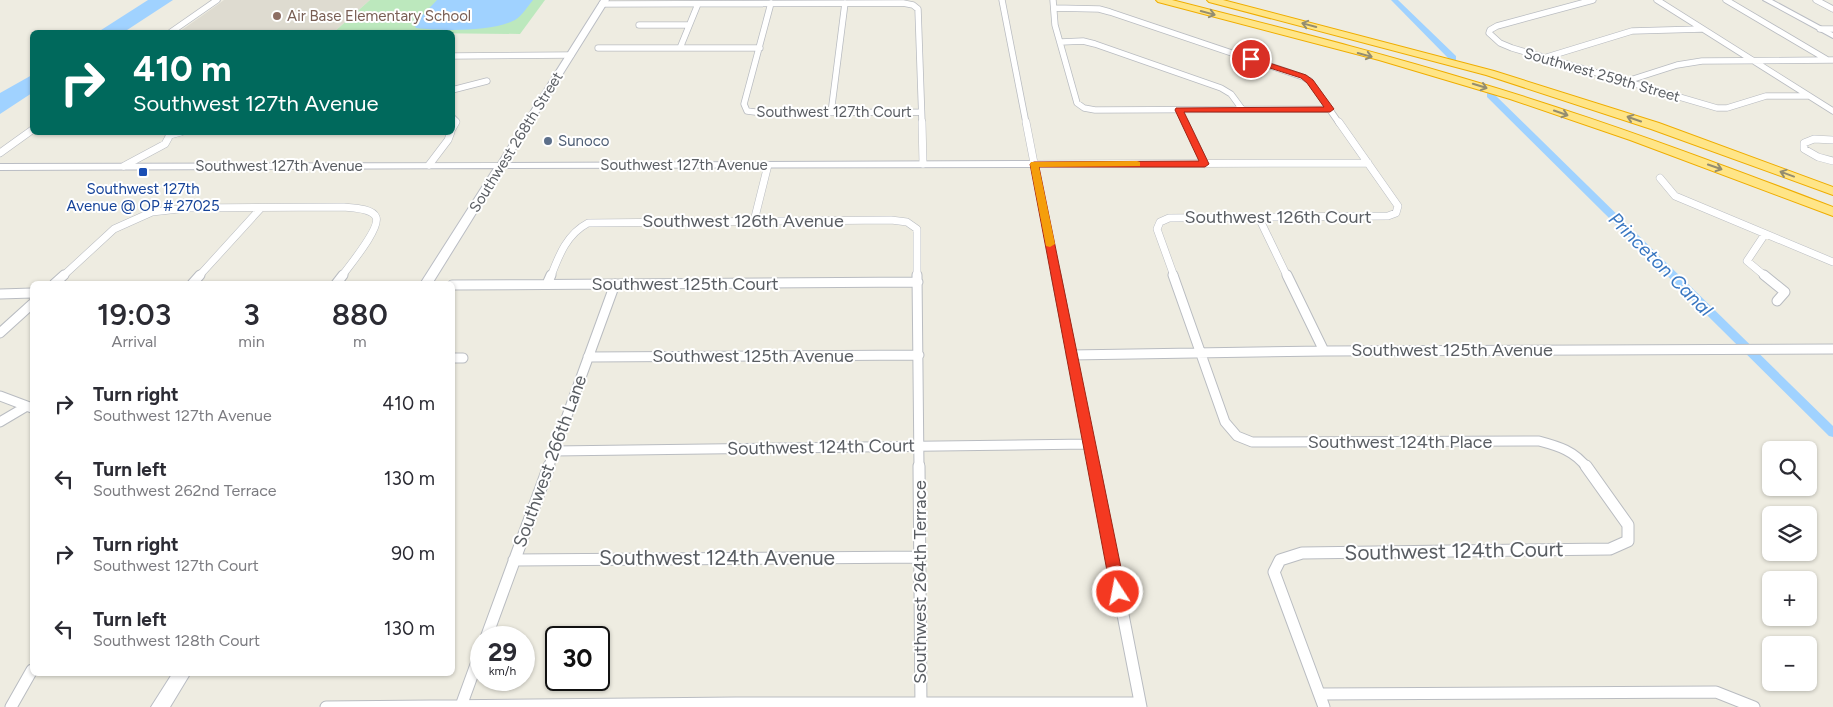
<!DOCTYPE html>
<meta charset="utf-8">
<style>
:root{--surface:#fff;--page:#f2f2f3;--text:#2b2b33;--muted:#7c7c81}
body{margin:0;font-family:Figtree,sans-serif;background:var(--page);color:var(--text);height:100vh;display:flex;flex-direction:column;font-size:19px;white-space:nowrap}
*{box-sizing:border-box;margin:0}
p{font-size:16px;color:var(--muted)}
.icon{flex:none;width:28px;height:28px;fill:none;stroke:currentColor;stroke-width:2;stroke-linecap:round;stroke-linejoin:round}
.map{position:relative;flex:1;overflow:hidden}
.side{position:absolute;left:30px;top:281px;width:425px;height:395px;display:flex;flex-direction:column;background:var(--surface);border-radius:8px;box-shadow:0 1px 4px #0004}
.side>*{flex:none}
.hud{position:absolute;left:30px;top:30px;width:425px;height:105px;border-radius:8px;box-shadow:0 1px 4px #0004;background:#00695c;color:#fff;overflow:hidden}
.tools{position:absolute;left:1762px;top:441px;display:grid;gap:10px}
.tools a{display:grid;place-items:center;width:55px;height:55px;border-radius:8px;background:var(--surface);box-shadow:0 1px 4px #0004;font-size:25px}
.speed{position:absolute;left:470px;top:626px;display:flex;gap:10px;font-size:25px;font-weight:700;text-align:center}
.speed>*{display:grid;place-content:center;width:65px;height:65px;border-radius:50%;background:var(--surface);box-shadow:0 1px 4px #0004;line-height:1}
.speed small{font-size:12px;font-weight:400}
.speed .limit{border:2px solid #111;border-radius:8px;background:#fff;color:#111}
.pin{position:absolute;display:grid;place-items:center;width:42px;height:42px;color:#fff;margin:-21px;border:2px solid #fff;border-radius:50%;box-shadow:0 1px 5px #0007}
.me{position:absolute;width:55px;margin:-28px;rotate:349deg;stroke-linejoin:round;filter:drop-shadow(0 0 4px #0008)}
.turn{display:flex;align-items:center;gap:18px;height:105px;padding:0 20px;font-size:22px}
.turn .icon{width:65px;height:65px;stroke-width:2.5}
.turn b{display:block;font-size:35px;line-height:42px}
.eta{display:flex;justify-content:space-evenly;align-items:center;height:85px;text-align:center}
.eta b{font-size:30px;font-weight:600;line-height:35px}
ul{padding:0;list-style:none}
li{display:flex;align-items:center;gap:15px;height:75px;padding:0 20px}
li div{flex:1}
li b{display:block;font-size:19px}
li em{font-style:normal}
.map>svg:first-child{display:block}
</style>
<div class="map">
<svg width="1833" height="707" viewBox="0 0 1833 707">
<rect width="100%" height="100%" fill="#eeece1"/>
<path fill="#dedbd0" d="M224 0H370L334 32H179Z"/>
<path fill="#bce8bd" d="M370 0H545L520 34 334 32Z"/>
<path fill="#a0d2ff" d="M148 0H173L124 32H98Z
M437 0H533C527 7 523 15 515 20 492 32 441 31 416 28L414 24Z
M32 75V93L0 114V93Z"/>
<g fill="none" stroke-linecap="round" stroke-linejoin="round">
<path fill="#a0d2ff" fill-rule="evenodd" d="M1391 0H1398L1456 56V60H1450Z
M1487 93H1493L1833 426V437L1829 436 1487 97Z"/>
<defs>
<path id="street-far3" d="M1002 0 1026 123
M1053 0 1055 25 1077 103 1084 108 1095 110 1330 109
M1593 0 1497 26 1490 30 1489 33 1500 43 1512 48 1717 108H1727L1766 96H1808
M1657 0 1833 111
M1726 0 1826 59
M1816 0 1833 9
M771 3 744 104 747 111 763 113 921 112
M602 4 903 3 913 5 918 9 922 123
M1054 8 1099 9 1110 12 1303 77 1310 81 1339 123
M639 25H689
M1820 29H1833
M171 32 217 0
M1061 42 1083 41 1095 44 1221 88 1231 94 1242 109
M598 48H760
M680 48 698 4
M452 56 571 55
M1547 57 1632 31 1702 29
M1627 81 1677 65 1702 61 1833 60
M452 90 487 81
M1179 110 1185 123
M831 113 845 3
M452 117 456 121 455 123"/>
<path id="street-far2" d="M922 122 923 164
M1026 122 1056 276
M1185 122 1205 164
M452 129 456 122
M170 135 181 132
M1833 140 1814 139 1804 143V149L1818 157 1833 161
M0 153 32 130
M1035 164 1368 163
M429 165 448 140 451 132
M124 166 165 144 170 135 167 132
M1660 178 1675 196 1833 262
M1259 218 1287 276
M754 221 768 165
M1765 234 1747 261 1765 276
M63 276 114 229 152 212 188 208 344 207C353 208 372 208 376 217 381 228 349 266 342 276
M199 276 261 208
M551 276C559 255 567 234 588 223L891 220 907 222 917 229V276
M1174 276 1157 229 1160 222 1169 218 1388 216 1396 213 1398 206 1339 122"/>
<path id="street-far1" d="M917 275 919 468
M1056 275 1094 468
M1173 275 1225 422 1237 436 1252 442 1539 441C1558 446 1575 451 1587 468
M1287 275 1324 351
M1764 275 1785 292 1777 301
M54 284 64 275
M192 284 200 275
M336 284 343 275
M547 284 551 275
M452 285 918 282
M0 294 32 293
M0 333 32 304
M1071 355 1324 351 1833 349
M588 357 919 355
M452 358H463
M0 396 32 408
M0 422 27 406
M554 451 1089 444
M548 468 615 284"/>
<path id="street" d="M919 466 921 707
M1094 466 1141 707
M514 560 920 557
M486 638 549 466
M1320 694 1716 692 1754 707
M461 706 481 651
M11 707 32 670
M326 707 736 703H1140
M1324 707 1274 572 1280 560 1302 553 1610 549 1628 541V525L1586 466"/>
<path id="secondary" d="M601 0H609L507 163 1035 161 1040 164 1035 167 504 168 432 284H420L494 168 0 170V164L498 163Z
M1763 0H1772L1833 33V38Z
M172 674H190L170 707H151Z"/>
<path id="highway" d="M1156 0H1172C1273 26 1375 51 1476 82 1597 118 1715 162 1833 207V216L1630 140 1510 99 1379 60 1158 2Z
M1207 0H1223L1494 71 1659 123 1833 187V195L1651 129 1486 75 1209 2Z"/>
</defs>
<use href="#street-far3" stroke="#b9bcc1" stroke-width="7"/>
<use href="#street-far2" stroke="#b9bcc1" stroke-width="8"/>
<use href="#street-far1" stroke="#b9bcc1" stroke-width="11"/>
<use href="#street" stroke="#b9bcc1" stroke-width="13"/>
<use href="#secondary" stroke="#babdc4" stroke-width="2"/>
<use href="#highway" stroke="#efad00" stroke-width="2"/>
<use href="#street-far3" stroke="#fff" stroke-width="5.5"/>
<use href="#street-far2" stroke="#fff" stroke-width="7"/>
<use href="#street-far1" stroke="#fff" stroke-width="9"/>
<use href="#street" stroke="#fff" stroke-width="11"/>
<use href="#secondary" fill="#fff" fill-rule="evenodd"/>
<use href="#highway" fill="#ffe587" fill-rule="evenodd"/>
</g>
<defs><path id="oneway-shaft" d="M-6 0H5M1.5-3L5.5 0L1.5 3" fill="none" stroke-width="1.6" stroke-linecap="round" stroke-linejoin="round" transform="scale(1.25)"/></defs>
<g stroke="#948d70">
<use href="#oneway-shaft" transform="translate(1208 13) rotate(15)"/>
<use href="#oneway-shaft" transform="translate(1309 25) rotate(-165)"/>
<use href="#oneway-shaft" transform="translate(1365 55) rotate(15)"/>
<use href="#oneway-shaft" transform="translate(1480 86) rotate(17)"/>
<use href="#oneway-shaft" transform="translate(1561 113) rotate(19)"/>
<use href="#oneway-shaft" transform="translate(1634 119) rotate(-161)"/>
<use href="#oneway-shaft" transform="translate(1715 167) rotate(19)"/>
<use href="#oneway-shaft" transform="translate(1787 174) rotate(-160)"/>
</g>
<path fill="#f43921" stroke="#9f2515" d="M1251 57 1306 75 1313 80 1334 109 1330 112H1184L1209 164 1205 167H1039L1126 592 1124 596 1118 598 1113 596 1111 592 1030 164 1034 162 1199 161 1175 110 1176 108 1324 107 1307 83 1301 78 1248 61 1247 59Z"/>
<path fill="#f59e0b" d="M1137 161 1140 162V166L1039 167 1055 244 1050 247 1046 246 1030 164 1031 162Z"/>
<circle fill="#8d6e63" stroke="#fff" stroke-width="2" cx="277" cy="16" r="5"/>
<circle fill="#5c6f8a" stroke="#fff" stroke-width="2" cx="548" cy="141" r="5"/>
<rect fill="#1a4fb4" stroke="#fff" stroke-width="2" x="138" y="167" width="10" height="10" rx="2.5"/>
<g text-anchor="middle" stroke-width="4" stroke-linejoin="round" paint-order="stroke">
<g font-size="15" fill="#785e54" stroke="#fff" text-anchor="start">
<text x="287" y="21">Air Base Elementary School</text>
</g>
<g font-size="15" fill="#5a5e63" stroke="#fff">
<text transform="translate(1602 75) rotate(16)" y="5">Southwest 259th Street</text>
<text x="834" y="117">Southwest 127th Court</text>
<text transform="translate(516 142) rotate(-58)" y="5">Southwest 268th Street</text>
<text x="684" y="170">Southwest 127th Avenue</text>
<text x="279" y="171">Southwest 127th Avenue</text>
</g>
<g font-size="15" fill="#4e5e75" stroke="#fff" text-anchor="start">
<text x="558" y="146">Sunoco</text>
</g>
<g font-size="15" fill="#164399" stroke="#fff">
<text x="143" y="194">Southwest 127th<tspan x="143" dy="17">Avenue @ OP # 27025</tspan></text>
</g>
<g font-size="18" fill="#5a5e63" stroke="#fff">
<text x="1278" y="223">Southwest 126th Court</text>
<text x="743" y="227">Southwest 126th Avenue</text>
<text x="685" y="290">Southwest 125th Court</text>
<text x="1452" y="356">Southwest 125th Avenue</text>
<text x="753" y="362">Southwest 125th Avenue</text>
<text x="1400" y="448">Southwest 124th Place</text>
<text transform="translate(821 447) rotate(-1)" y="6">Southwest 124th Court</text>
<text transform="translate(550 461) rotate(-70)" y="6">Southwest 266th Lane</text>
<text transform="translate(920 582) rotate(-90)" y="6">Southwest 264th Terrace</text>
</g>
<g font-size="19" font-style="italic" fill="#3977c1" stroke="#fff">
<text transform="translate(1661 264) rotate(45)" y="7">Princeton Canal</text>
</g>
<g font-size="21" fill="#5a5e63" stroke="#fff">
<text transform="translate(1454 551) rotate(-1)" y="7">Southwest 124th Court</text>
<text x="717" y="565">Southwest 124th Avenue</text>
</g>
</g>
</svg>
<div class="tools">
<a><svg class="icon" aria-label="search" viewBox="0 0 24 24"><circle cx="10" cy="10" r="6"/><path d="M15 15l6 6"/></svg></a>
<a><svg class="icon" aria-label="layers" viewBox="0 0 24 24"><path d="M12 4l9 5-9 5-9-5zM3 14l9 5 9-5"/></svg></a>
<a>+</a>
<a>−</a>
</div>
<div class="speed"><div>29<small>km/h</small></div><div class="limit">30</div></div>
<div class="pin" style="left:1251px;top:59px;background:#d93025"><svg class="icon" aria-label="arrive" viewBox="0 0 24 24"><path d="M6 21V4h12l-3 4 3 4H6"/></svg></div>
<svg class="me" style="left:1118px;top:592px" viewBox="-20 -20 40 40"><circle r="17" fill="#f43921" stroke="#fff" stroke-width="3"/><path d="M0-11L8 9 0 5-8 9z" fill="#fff"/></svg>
<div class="hud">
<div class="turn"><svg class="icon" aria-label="right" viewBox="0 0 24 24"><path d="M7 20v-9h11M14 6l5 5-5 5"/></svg><div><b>410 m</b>Southwest 127th Avenue</div></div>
</div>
<section class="side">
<div class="eta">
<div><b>19:03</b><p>Arrival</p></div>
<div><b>3</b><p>min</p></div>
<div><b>880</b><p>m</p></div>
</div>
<ul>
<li><svg class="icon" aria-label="right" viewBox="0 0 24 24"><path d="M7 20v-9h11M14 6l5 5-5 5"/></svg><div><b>Turn right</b><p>Southwest 127th Avenue</p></div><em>410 m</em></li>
<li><svg class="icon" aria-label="left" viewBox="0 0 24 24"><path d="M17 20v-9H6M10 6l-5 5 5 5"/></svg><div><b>Turn left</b><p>Southwest 262nd Terrace</p></div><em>130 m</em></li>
<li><svg class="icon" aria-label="right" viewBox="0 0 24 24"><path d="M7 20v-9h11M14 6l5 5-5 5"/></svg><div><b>Turn right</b><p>Southwest 127th Court</p></div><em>90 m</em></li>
<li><svg class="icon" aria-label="left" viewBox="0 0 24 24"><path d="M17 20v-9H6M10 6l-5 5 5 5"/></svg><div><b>Turn left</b><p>Southwest 128th Court</p></div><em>130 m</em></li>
</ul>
</section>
</div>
